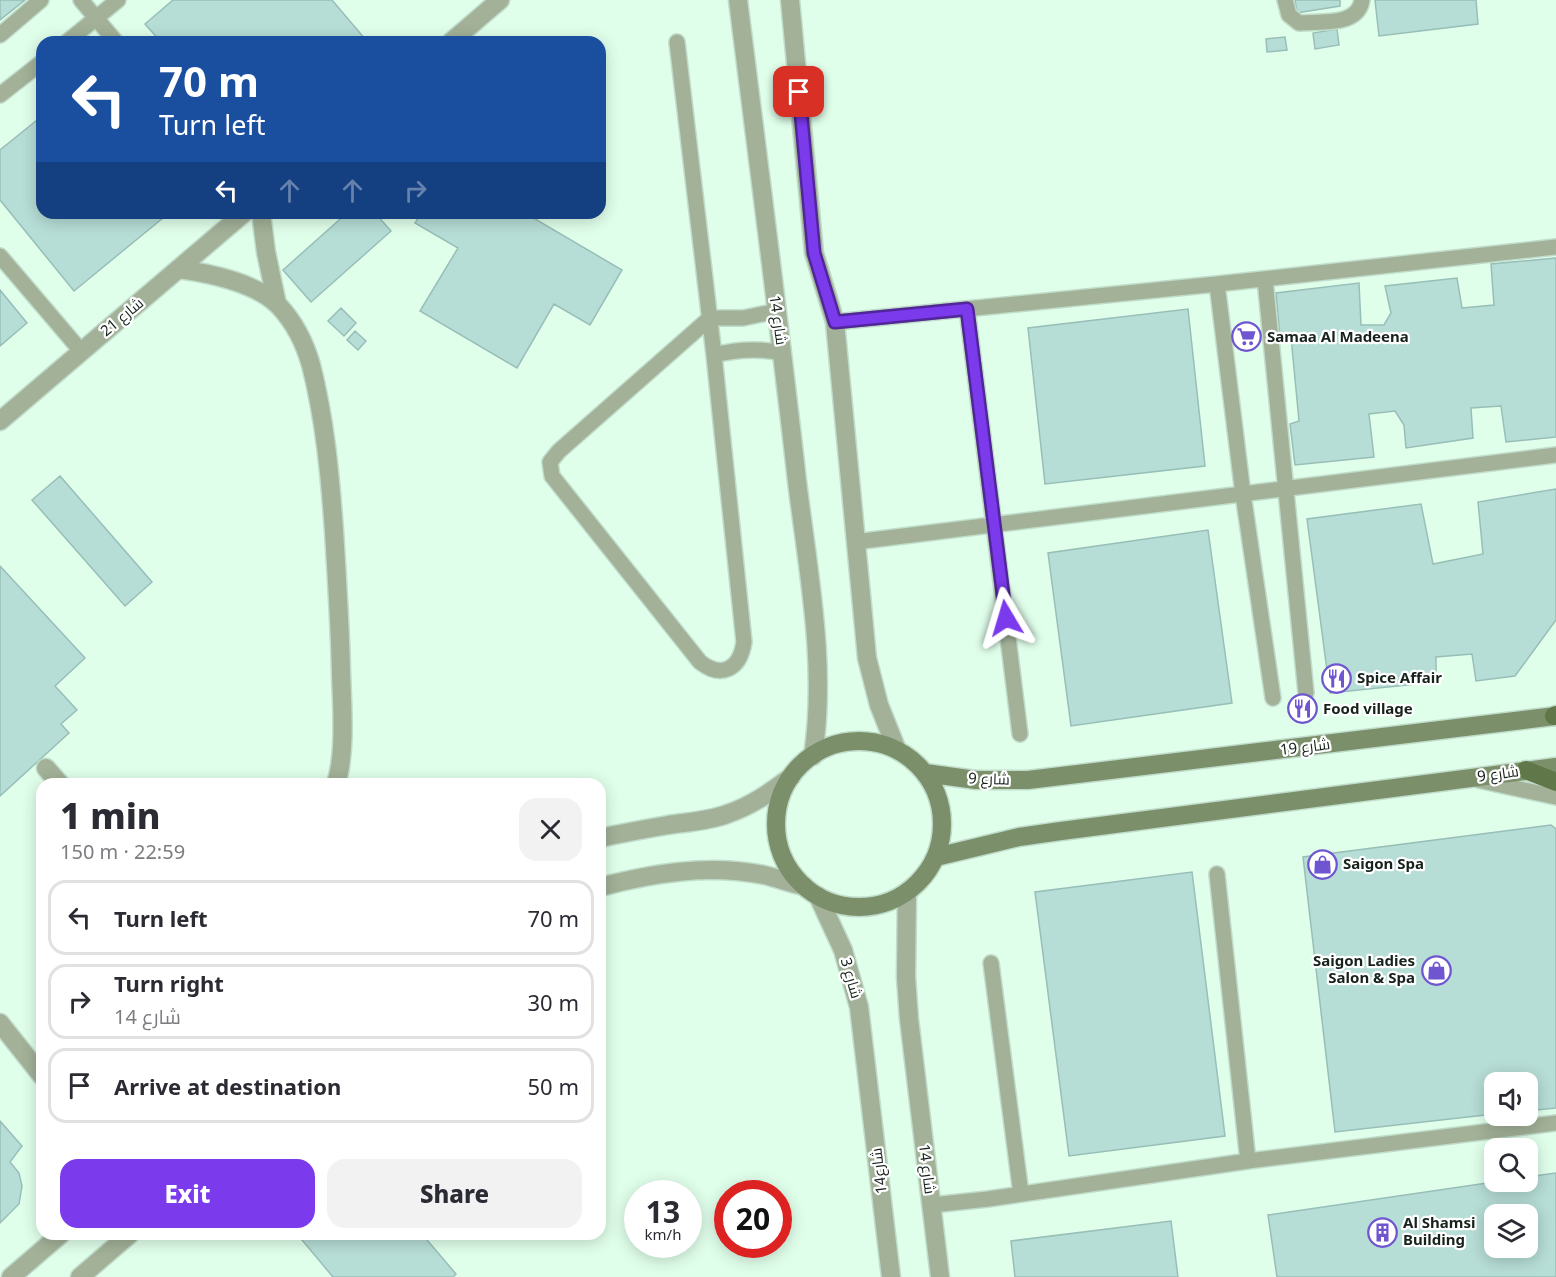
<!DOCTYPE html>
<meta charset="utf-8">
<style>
:root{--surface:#fff;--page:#f2f2f3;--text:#2b2b33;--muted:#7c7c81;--line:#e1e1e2;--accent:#7c3aed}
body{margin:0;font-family:"Noto Sans",Cairo,sans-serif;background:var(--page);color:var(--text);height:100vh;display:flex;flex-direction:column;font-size:22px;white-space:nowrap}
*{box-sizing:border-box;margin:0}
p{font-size:20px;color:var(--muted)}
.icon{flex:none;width:33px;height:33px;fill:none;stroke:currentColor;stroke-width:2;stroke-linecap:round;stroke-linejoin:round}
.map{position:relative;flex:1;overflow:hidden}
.drawer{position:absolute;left:36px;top:778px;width:570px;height:462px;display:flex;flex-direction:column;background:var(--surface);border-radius:18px;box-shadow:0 3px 15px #0003}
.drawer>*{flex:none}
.guide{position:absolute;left:36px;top:36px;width:570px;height:183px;border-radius:18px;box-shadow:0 3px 15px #0003;background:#1a4fa0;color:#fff;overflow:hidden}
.controls{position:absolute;left:1484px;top:1072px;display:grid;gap:12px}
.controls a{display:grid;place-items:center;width:54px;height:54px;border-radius:12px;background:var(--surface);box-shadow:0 3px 15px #0003;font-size:30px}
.speed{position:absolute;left:624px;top:1180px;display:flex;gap:12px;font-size:30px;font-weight:700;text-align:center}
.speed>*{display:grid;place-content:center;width:78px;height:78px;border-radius:50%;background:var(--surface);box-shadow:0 3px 15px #0003;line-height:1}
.speed small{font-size:15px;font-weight:400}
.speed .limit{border:9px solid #d22;background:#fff;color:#111}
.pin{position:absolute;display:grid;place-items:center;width:51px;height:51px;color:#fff;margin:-26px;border-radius:12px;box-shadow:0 3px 9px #0006}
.me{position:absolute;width:66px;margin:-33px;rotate:353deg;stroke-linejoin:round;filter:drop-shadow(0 0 4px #0008)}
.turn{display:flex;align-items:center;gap:21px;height:126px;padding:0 24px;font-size:27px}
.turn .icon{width:78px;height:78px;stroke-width:2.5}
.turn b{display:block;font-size:42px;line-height:51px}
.lanes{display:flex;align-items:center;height:57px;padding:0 24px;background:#0003;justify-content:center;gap:30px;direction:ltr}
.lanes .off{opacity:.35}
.round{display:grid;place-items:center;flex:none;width:63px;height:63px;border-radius:18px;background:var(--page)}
.overview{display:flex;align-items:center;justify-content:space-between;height:102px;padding:0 24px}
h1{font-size:36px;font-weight:800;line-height:45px}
.button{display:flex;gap:12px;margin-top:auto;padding:12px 24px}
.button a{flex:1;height:69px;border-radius:18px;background:var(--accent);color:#fff;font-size:24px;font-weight:800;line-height:69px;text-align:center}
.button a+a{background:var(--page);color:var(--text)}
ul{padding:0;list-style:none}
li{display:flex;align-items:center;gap:18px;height:75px;margin:0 12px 9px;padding:0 12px;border:3px solid var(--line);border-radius:18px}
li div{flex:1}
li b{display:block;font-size:22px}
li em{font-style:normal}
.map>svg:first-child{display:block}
</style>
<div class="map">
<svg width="1556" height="1277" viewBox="0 0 1556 1277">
<rect width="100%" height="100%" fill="#e0ffeb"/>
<path fill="#b6ddd6" stroke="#98beb8" stroke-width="1.5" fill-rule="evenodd" d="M0 0H25L0 20Z
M173 0H332L366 40 363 42H161L145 24Z
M1295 0H1340V6L1297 13Z
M1375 0H1476L1478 24 1379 36Z
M1337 29 1339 45 1315 49 1313 33Z
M1285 37 1287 50 1267 52 1266 39Z
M42 116V213H169L74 291 0 200V150Z
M347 213H375L391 231 311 302 283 270Z
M421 213H525L622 270 590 325 554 304 517 368 420 311 458 248 415 223Z
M1556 258V437L1506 442 1501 406 1471 408 1473 438 1406 448 1404 425 1395 411 1369 414 1374 457 1295 465 1290 424 1299 421 1291 337 1280 336 1276 293 1359 283 1361 325H1384L1391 313 1385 286 1457 278 1462 308 1494 305 1491 264Z
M0 290 27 323 0 346Z
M341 308 356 323 344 336 328 321Z
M1188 309 1205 466 1045 484 1028 328Z
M355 331 366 341 358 350 347 340Z
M60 476 152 582 125 606 32 500Z
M1556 489V620L1515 676 1476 681 1472 654 1436 657V682L1330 693 1307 519 1421 504 1433 564 1483 554 1478 502Z
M1208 530 1232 703 1071 726 1048 553Z
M0 566 85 658 55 686 77 710 61 724 69 733 0 796Z
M1551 825 1556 829V1108L1527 1111V1083H1494V1114L1335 1132 1303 857Z
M1192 872 1225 1136 1069 1156 1035 892Z
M0 1121 22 1146 10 1162 19 1173 22 1186 19 1204 0 1223Z
M1556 1173V1277H1277L1268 1215 1494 1182H1527V1177ZM1494 1215H1527V1248H1494Z
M1171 1221 1178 1277H1015L1011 1241Z
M297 1234H422L456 1274 453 1277H333Z"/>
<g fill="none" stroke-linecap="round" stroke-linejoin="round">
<defs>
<path id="lane" d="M81 0 116 42
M1285 0 1289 15 1299 23C1320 21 1358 27 1362 0
M0 35 41 0
M67 42 118 0
M677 42C689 146 702 250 714 355L744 642C740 669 722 679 700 662L552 476 550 462 559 451 710 318H743L777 311
M0 95 42 62
M0 256 81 351
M1265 279 1306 693
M1217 284 1243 494 1273 698
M967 309 1020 734
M835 322 1217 284 1556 247
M714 355C738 349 759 348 783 353
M855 542 1556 455
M1478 780 1556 797
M1217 874 1248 1161
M991 963 1021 1194
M932 1205 988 1199 1248 1161 1556 1123"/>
<path id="street" d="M738 0C758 160 779 321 797 481 808 572 827 665 813 756
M790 0 814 253 835 322 867 658 879 705 897 750
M451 42 500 0
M261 213 266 252 277 304
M178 269C209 273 257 283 279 306 294 322 305 344 311 365 325 420 330 475 334 531 337 578 340 625 341 672 342 706 346 752 336 784
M0 421 244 213
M46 768 60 784
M600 838C623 833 645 829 668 825 688 822 709 821 727 814 751 806 771 792 791 777
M600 887C654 873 708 864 764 875 777 878 790 883 804 886
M907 892 906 977 909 1019 940 1277
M818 896 843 950 859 1007 891 1277
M0 1023 42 1076
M11 1277 61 1234
M80 1277 130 1234"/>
<path id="secondary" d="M776 824a83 83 0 1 1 166 0a83 83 0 1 1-166 0Z
M925 773 976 780H1028L1556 716
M936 857 1019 837 1061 831 1556 767"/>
<path id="primary" d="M1554 716 1556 715
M1526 770 1556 782"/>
</defs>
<use href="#lane" stroke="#c0dcca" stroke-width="18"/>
<use href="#street" stroke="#c0dcca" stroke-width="21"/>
<use href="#secondary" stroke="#c0dcca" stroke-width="21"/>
<use href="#primary" stroke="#c0dcca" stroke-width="21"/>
<use href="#lane" stroke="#a3b198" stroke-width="15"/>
<use href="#street" stroke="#a3b198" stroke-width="18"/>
<use href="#secondary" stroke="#7b906a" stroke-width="18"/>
<use href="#primary" stroke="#5f7749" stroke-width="18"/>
</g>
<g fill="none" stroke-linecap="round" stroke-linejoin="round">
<defs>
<path id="route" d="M799 92 814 253 835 322 967 309 1006 618"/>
</defs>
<use href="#route" stroke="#51269a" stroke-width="15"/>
<use href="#route" stroke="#7c3aed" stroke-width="10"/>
</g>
<defs>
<symbol id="supermarket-ring" viewBox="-11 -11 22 22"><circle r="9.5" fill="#fff" stroke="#6f55cf" stroke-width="1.5"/><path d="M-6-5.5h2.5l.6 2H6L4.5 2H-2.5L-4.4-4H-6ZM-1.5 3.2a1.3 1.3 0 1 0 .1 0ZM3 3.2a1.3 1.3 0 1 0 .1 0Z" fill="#6f55cf"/></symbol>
<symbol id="restaurant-ring" viewBox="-11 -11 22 22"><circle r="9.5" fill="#fff" stroke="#6f55cf" stroke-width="1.5"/><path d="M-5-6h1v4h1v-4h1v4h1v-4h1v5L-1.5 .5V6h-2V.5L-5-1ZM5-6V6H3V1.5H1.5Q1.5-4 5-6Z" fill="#6f55cf"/></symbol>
<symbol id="shop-ring" viewBox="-11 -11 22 22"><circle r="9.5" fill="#fff" stroke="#6f55cf" stroke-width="1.5"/><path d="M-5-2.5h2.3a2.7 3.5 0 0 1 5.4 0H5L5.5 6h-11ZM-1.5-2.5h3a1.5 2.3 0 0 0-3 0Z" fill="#6f55cf"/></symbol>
<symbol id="building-ring" viewBox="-11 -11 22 22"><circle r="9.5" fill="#fff" stroke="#6f55cf" stroke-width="1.5"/><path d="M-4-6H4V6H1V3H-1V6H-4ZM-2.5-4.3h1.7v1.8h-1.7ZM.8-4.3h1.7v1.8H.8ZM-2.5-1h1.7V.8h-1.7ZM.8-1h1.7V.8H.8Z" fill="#6f55cf"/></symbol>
</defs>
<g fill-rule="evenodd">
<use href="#supermarket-ring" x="1230" y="320" width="33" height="33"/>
<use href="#restaurant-ring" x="1320" y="662" width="33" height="33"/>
<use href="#restaurant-ring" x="1286" y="692" width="33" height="33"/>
<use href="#shop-ring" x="1306" y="848" width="33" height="33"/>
<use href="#shop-ring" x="1420" y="954" width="33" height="33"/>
<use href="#building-ring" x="1366" y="1216" width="33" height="33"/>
</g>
<g text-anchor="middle" stroke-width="4.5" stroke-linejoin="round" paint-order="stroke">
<g font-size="15" fill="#16221b" stroke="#fff">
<text transform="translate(122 317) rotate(-40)" y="5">شارع 21</text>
<text transform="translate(778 320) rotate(82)" y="5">شارع 14</text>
<text transform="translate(1305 747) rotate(-7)" y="5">شارع 19</text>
<text transform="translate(1498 774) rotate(-8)" y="5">شارع 9</text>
<text transform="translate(989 779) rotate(2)" y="5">شارع 9</text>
<text transform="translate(851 978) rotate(74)" y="5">شارع 3</text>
<text transform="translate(927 1169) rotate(83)" y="5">شارع 14</text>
<text transform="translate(879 1171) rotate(-97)" y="5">شارع14</text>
</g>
<g font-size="15" font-weight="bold" fill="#16221b" stroke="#fff" text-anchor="start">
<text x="1267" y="342">Samaa Al Madeena</text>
<text x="1357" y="683">Spice Affair</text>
<text x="1323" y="714">Food village</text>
<text x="1343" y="869">Saigon Spa</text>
<text x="1415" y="966" text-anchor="end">Saigon Ladies<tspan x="1415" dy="17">Salon &amp; Spa</tspan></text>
<text x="1403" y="1228">Al Shamsi<tspan x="1403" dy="17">Building</tspan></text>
</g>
</g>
</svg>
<div class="controls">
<a><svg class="icon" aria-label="sound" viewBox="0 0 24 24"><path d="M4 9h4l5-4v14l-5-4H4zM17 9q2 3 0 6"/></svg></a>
<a><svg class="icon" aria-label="search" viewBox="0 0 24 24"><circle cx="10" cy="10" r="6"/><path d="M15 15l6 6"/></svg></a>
<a><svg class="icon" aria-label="layers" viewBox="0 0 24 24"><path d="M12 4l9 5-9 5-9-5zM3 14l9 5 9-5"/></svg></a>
</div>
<div class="speed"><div>13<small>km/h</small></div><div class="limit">20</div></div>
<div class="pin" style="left:799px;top:92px;background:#d93025"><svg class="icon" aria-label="arrive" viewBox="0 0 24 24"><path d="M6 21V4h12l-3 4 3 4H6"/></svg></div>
<svg class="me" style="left:1006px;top:618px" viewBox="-20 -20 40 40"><path d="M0-17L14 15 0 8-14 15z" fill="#7c3aed" stroke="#fff" stroke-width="4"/></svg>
<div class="guide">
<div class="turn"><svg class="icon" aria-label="left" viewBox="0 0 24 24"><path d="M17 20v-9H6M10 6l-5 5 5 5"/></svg><div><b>70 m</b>Turn left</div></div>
<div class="lanes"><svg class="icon" aria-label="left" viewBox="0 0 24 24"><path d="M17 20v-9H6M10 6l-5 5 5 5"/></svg><svg class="icon off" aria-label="ahead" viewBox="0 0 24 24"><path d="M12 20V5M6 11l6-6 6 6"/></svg><svg class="icon off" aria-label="ahead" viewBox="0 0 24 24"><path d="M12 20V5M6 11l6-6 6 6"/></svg><svg class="icon off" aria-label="right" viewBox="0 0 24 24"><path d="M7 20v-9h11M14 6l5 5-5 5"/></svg></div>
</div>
<section class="drawer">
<div class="overview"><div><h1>1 min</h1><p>150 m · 22:59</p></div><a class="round"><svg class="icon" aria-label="close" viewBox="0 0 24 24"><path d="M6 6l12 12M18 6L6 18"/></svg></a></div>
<ul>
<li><svg class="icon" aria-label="left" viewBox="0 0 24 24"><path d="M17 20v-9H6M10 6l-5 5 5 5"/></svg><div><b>Turn left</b></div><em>70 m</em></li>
<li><svg class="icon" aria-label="right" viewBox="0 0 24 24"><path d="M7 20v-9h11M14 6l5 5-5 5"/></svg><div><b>Turn right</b><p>شارع 14</p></div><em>30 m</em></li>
<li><svg class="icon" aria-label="arrive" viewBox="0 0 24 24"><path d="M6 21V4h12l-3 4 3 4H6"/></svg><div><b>Arrive at destination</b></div><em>50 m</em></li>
</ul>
<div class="button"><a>Exit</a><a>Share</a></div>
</section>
</div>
